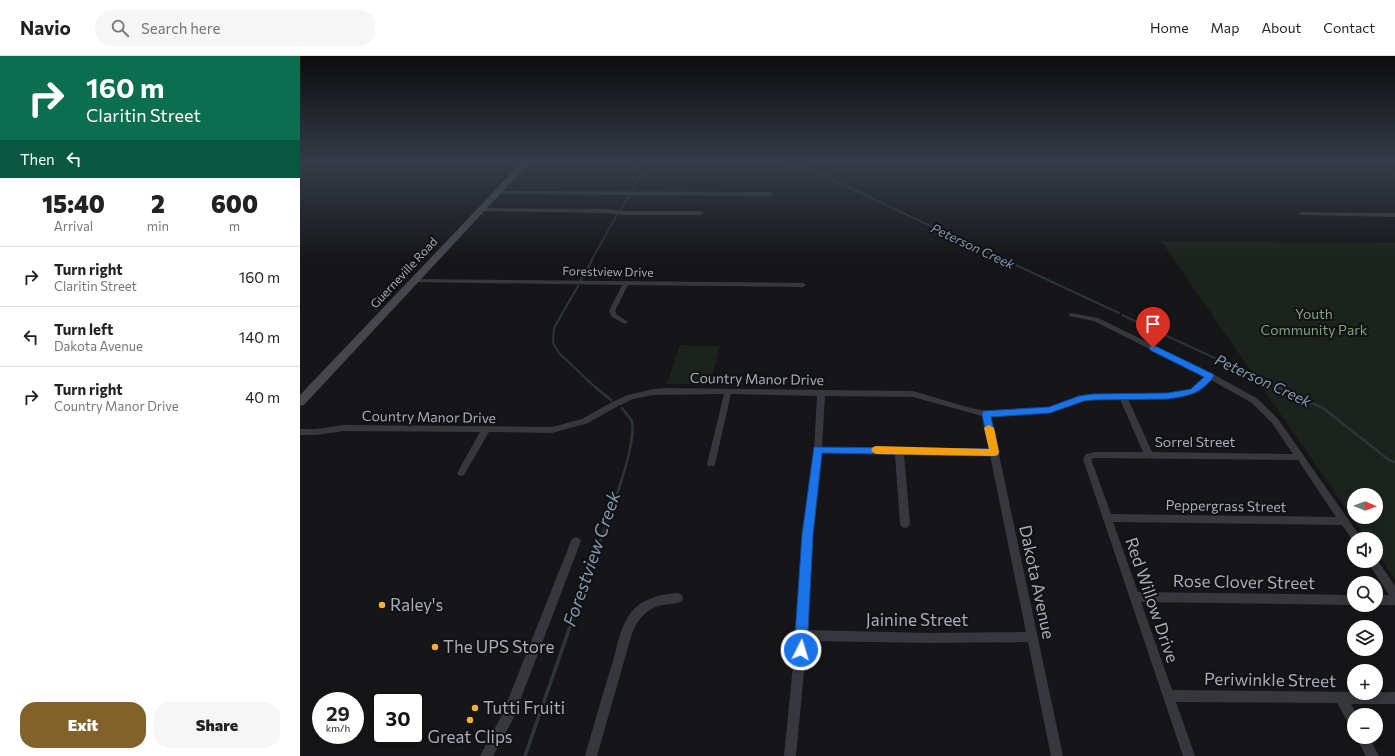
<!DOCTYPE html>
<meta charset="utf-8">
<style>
:root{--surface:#fff;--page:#f6f6f6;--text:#222;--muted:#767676;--line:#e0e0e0;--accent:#80622a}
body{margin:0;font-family:Commissioner,sans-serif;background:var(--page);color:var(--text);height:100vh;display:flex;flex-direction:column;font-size:15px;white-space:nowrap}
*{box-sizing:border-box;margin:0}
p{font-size:13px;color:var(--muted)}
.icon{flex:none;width:22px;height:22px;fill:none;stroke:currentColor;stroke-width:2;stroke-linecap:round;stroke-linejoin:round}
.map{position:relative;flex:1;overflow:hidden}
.side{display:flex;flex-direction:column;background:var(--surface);width:300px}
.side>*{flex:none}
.top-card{background:#0b6e4f;color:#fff;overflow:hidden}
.needle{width:26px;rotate:91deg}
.tools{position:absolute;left:1047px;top:432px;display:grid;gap:8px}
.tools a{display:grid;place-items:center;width:36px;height:36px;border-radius:50%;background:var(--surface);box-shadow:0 2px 10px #0003;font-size:20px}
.speed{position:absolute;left:12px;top:636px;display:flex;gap:8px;font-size:20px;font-weight:700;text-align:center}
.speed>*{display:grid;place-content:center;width:52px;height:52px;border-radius:50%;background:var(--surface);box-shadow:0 2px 10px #0003;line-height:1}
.speed small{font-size:10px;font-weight:400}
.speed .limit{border:2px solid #111;border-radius:6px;background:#fff;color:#111}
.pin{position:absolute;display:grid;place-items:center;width:34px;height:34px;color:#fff;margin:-41px -17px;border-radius:50% 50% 50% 0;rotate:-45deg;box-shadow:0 0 4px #0007}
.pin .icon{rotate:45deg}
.me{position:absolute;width:44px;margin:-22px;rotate:5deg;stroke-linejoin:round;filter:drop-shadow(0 0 3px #0008)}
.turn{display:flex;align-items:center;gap:14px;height:84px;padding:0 20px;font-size:18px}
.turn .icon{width:52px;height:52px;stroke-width:2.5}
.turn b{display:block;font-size:28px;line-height:34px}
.then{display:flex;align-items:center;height:38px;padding:0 20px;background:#0003;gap:8px;font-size:15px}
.eta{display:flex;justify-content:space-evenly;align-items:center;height:68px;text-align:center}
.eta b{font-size:24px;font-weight:800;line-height:28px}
.action{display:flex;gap:8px;margin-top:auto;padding:8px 20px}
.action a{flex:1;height:46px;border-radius:16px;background:var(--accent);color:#fff;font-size:16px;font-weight:800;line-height:46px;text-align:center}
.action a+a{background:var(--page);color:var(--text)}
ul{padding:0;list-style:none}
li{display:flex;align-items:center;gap:12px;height:60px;padding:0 20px;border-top:1px solid var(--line)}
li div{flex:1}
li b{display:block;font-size:15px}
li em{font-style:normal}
header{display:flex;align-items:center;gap:24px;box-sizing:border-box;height:56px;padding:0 20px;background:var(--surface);border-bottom:1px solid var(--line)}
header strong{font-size:19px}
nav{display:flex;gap:22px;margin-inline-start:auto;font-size:14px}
.search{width:280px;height:36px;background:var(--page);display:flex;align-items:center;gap:10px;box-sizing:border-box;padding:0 14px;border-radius:16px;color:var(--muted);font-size:15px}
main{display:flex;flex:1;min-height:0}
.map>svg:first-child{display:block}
</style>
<header>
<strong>Navio</strong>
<div class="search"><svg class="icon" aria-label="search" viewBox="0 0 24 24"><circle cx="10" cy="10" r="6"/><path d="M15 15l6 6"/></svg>Search here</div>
<nav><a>Home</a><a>Map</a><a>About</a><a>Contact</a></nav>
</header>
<main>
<section class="side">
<div class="top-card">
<div class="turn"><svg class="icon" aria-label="right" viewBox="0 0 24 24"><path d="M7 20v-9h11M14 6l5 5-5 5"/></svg><div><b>160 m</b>Claritin Street</div></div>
<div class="then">Then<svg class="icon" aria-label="left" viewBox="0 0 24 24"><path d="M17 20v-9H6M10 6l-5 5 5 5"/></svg></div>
</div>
<div class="eta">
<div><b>15:40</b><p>Arrival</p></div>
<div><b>2</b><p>min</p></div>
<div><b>600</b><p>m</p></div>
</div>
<ul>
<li><svg class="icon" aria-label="right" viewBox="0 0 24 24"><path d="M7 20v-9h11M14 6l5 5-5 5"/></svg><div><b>Turn right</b><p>Claritin Street</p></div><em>160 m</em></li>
<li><svg class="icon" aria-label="left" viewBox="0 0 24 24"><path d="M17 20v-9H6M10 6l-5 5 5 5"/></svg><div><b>Turn left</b><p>Dakota Avenue</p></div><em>140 m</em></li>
<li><svg class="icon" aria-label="right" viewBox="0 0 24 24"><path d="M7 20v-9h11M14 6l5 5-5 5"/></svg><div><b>Turn right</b><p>Country Manor Drive</p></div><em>40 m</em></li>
</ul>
<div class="action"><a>Exit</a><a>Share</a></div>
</section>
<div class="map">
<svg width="1095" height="700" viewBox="0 0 1095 700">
<rect width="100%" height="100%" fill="#161618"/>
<path fill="#1c231d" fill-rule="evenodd" d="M861 185 1095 187V523L1076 496V483H1067ZM1054 439H1076V461H1054Z
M380 289 420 290 410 328H367Z"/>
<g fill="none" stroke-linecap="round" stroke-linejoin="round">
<path stroke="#2c353c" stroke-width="1.5" d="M305 106C319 106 332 105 341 117L332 135
M435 106 499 110 515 115 590 151
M592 152 707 205
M319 156 331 137
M291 205 317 159"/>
<path stroke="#2c353c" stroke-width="2" d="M705 204 819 257
M281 224 292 204
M278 230 254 272 253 287 259 297 296 332
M822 259 979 332"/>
<path stroke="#2c353c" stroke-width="2.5" d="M295 331 311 344
M977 331 1023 352 1089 404 1095 406
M297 494C307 465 337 392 332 365L322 352"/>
<path stroke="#2c353c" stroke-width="3.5" d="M225 700 297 493"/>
<path fill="#37383d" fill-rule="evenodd" d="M196 135 470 136 473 138 470 140 194 138 193 137Z
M180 152 308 153 324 155H401L404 157 401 159H324L308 157 178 155V153Z
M1002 156 1095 157V161L1000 159 999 158Z
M114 223 503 227 506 229 503 231 328 229 315 255 317 259 327 265 328 266 325 268 312 261 309 255 322 229 112 226V224Z
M771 257 798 262 913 318 958 343 978 363 1062 483H1054V486L1042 469 813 466 838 536 1054 539V549L841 546 872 634 1054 636V637L1095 636V648H1051L1057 659H1054V672L1050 670 1037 647 876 646 895 700H883L783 403 786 398 795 396H843L820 343 784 345 750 357 691 361 763 700H751L728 586 630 587 507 585 496 700H484L496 579 503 479 514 394 517 340 431 338 415 408 414 410H408L407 408 424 338 353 339 333 343 318 350 288 367 252 377 189 376 164 419 161 420 158 419 157 417 180 376 44 375 16 379H0V373H16L44 369 252 371 282 363 312 346 328 339 353 333 366 332 613 335 667 351 686 355 749 351 780 340 793 338 868 337 892 333 905 321 794 265 769 260V258ZM911 324 952 347 972 367 993 398 852 396 828 343H868L894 338 897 337ZM525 340 613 341 682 360 689 393 522 391ZM522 397 595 398 600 468 602 471 605 472 608 471 610 468 604 398 690 399 726 576 630 577 508 574 513 479ZM795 402 998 404 1036 461 811 458 791 403Z
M276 481 279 482 281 485 213 663 193 700H180L202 659 271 485 273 482Z
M1076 502 1095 530V549H1076V539H1089L1067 505H1076Z
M378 537 382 539 383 542 382 545C376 548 369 548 363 549 346 552 336 565 331 581L297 700H285C294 668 303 637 313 605 318 587 321 566 335 552 347 541 363 538 378 537Z
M1056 681H1069L1079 700H1066Z"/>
<path fill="#45474d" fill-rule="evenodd" d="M222 106H230L4 349 0 350V339Z"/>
</g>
<linearGradient id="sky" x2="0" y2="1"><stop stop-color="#0c0c0d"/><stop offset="0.52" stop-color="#363c48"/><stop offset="1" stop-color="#363c48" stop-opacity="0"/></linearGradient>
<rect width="1095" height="204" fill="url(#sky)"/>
<path fill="#1a73e8" stroke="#114b97" d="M853 289 913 318 914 320C901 338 888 340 868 343L793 344 784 345 750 357 691 361 699 396 698 399 694 400 522 397 513 479 507 594 505 599 501 601 496 599 494 594 502 479 514 391 689 393 682 358 683 355 749 351 779 340 793 338 868 337 891 333 904 321 850 294 849 292 850 290Z"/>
<path fill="#f59e0b" d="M689 369 694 372 699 396 698 399 694 400 576 398 573 396 571 394 573 391 576 390 689 393 684 372Z"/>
<g fill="#f2b134" stroke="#111113" stroke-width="1.5">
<circle cx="82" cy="549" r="4"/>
<circle cx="135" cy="591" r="4"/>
<circle cx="175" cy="652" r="4"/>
<circle cx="170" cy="664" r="4"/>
</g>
<g text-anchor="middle" stroke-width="4" stroke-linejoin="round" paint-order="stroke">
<g font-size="12" fill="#a8adb8" stroke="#111113">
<text transform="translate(308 216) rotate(1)" y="4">Forestview Drive</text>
<text transform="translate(104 217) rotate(-47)" y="4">Guerneville Road</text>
</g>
<g font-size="13" font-style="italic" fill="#7f9bb3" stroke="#111113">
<text transform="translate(673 190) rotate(25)" y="5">Peterson Creek</text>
</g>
<g font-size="14" fill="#7fa381" stroke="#111113">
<text x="1014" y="263">Youth<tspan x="1014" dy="16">Community Park</tspan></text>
</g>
<g font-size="14" fill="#a8adb8" stroke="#111113">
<text transform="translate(457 323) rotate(1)" y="5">Country Manor Drive</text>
<text transform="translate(129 361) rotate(1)" y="5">Country Manor Drive</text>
<text x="895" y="391">Sorrel Street</text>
<text transform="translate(926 450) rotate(1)" y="5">Peppergrass Street</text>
</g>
<g font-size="15" font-style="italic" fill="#7f9bb3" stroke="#111113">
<text transform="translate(963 325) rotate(25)" y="5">Peterson Creek</text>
</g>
<g font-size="17" fill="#a8adb8" stroke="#111113">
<text transform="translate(737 526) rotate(78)" y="6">Dakota Avenue</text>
<text transform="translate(944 526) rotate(1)" y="6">Rose Clover Street</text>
<text transform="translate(852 544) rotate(71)" y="6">Red Willow Drive</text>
<text x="617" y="570">Jainine Street</text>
<text transform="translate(970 624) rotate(1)" y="6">Periwinkle Street</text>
</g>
<g font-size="17" fill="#a8adb8" stroke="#111113" text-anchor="start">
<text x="90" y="555">Raley's</text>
<text x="143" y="597">The UPS Store</text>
<text x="183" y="658">Tutti Fruiti</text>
<text x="170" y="687" text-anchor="middle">Great Clips</text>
</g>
<g font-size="18" font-style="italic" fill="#7f9bb3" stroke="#111113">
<text transform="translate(292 503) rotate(-71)" y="6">Forestview Creek</text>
</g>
</g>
</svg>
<div class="tools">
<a><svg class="needle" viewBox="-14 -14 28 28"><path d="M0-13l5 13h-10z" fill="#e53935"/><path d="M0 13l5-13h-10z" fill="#767676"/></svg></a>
<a><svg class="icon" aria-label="sound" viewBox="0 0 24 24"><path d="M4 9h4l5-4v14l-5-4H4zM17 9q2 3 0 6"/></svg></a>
<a><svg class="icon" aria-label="search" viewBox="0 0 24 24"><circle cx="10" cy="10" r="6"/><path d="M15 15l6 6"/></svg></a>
<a><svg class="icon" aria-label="layers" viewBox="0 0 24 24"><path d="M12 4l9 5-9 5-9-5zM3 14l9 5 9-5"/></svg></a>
<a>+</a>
<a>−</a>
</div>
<div class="speed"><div>29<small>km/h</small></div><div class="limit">30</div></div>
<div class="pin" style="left:853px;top:292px;background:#d93025"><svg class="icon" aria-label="arrive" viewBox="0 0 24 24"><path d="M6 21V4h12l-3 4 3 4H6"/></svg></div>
<svg class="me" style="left:501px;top:594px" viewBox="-20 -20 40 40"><circle r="17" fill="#1a73e8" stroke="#fff" stroke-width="3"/><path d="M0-11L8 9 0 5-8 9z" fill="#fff"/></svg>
</div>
</main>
